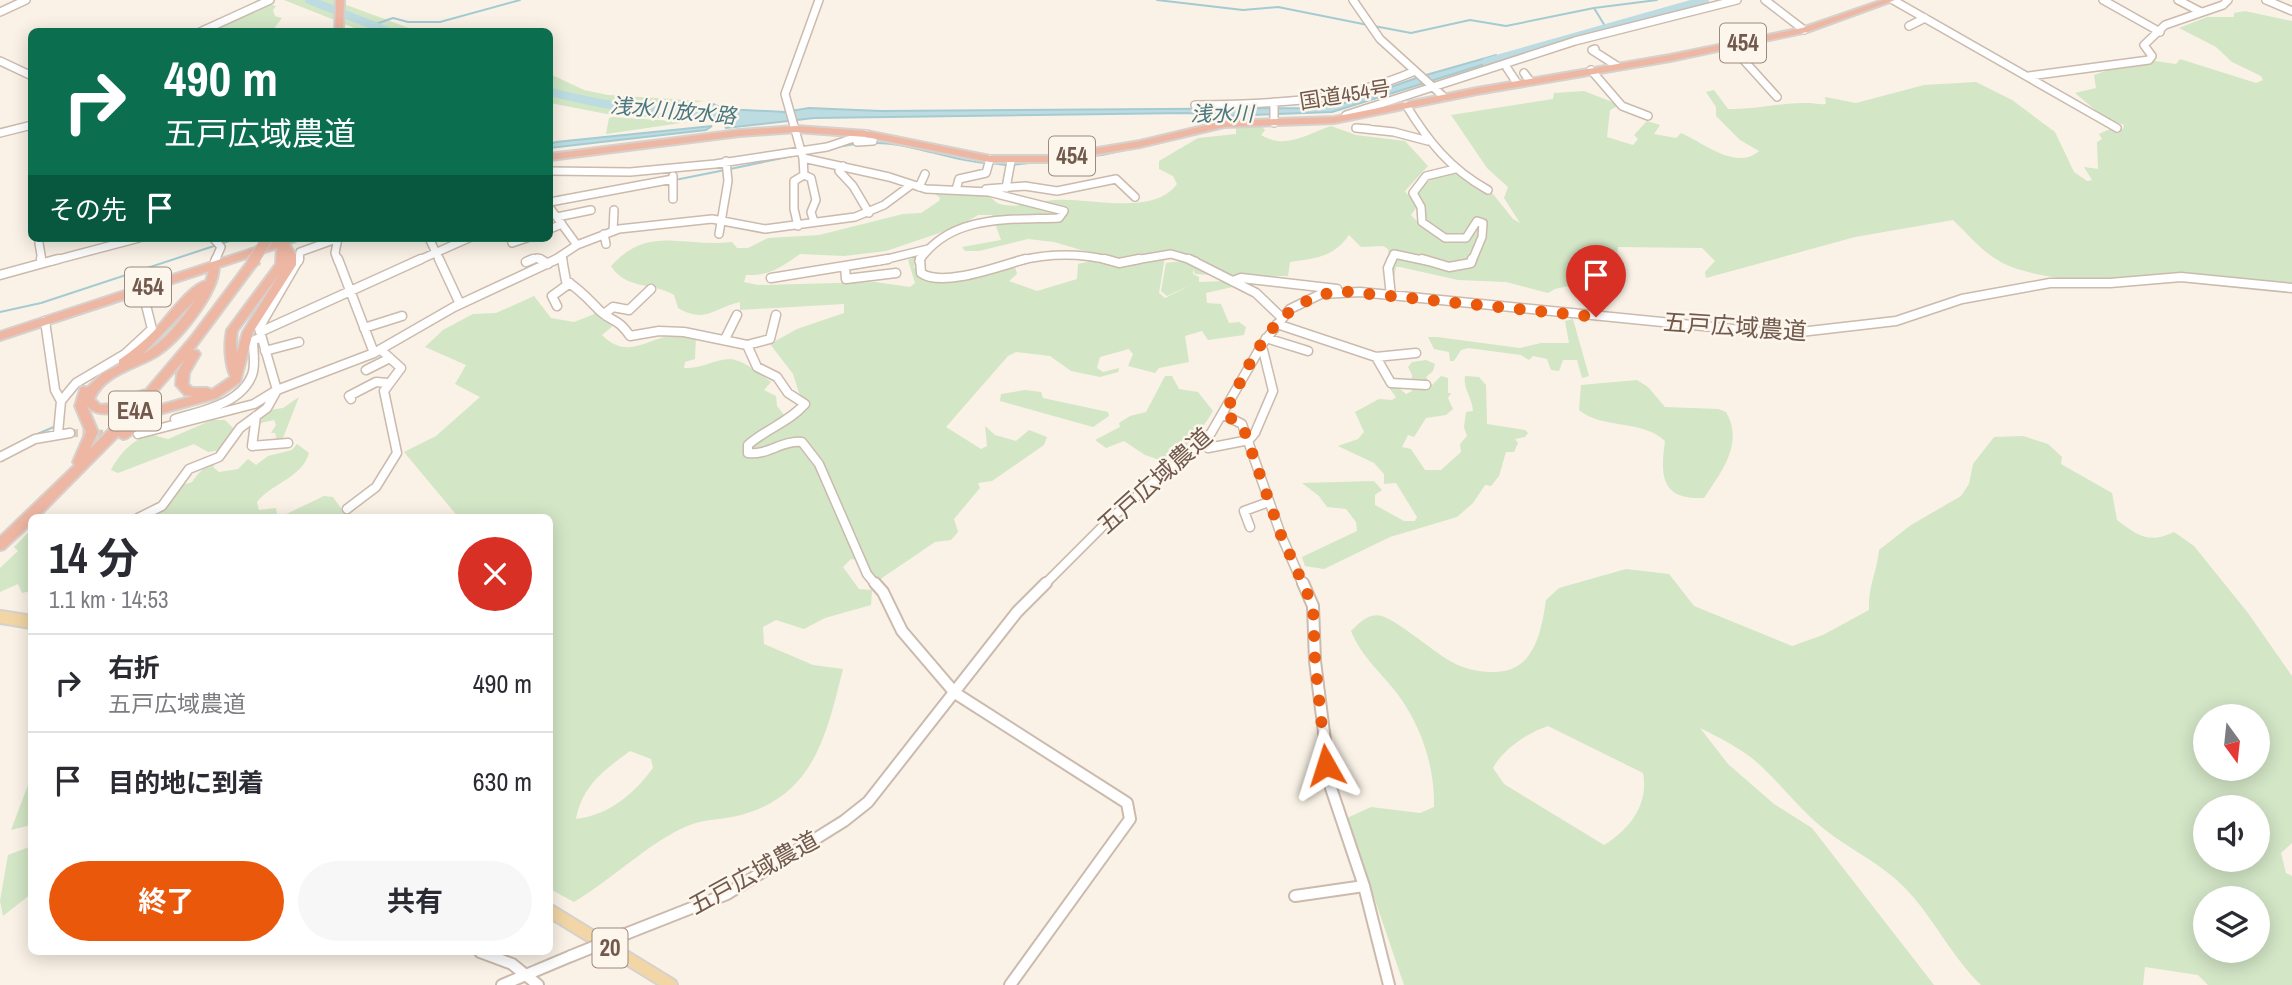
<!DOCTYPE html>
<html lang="ja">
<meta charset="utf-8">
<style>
:root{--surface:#fff;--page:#f7f7f7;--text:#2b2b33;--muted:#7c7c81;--line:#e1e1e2;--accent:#ea580c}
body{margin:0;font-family:"Archivo Narrow","Noto Sans JP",sans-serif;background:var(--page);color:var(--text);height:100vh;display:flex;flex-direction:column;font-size:26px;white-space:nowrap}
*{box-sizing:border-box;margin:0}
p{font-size:23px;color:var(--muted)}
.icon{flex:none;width:38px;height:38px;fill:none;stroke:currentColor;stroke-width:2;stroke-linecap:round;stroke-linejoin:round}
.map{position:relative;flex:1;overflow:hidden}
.details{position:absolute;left:28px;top:514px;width:525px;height:441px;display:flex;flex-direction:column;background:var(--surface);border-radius:10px;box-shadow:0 4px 18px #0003}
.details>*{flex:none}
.guide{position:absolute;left:28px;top:28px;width:525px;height:214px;border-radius:10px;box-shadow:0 4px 18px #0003;background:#0b6e4f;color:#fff;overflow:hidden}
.needle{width:46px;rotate:165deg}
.fabs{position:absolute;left:2193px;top:704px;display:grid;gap:14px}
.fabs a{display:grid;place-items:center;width:77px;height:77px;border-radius:50%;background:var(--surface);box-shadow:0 4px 18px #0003;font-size:35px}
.pin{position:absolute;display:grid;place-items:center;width:60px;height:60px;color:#fff;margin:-72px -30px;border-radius:50% 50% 50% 0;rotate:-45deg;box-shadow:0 0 7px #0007}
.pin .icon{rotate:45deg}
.me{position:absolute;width:77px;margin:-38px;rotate:354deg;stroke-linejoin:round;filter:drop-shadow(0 0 5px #0008)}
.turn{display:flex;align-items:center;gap:24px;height:147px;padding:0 21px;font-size:32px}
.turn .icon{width:91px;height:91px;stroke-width:2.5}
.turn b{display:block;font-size:49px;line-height:60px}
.then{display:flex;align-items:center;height:66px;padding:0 21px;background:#0003;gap:14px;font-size:26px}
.round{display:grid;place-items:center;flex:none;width:74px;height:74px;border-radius:37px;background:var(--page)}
.headline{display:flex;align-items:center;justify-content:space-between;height:119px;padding:0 21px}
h1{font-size:42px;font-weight:700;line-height:52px}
.action{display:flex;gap:14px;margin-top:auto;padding:14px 21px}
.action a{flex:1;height:80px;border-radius:42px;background:var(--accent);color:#fff;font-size:28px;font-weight:700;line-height:80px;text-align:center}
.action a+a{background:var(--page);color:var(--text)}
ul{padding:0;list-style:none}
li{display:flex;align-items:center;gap:21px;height:98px;padding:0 21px;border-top:2px solid var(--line)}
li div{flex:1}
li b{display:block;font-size:26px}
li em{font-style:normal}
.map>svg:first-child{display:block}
</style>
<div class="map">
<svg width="2292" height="985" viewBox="0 0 2292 985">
<rect width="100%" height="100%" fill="#faf2e6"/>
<path fill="#d3e6c6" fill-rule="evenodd" d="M284 0H333L417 31H362Z
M270 4 276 6 273 10 275 16 282 18 272 31 206 32Z
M2245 11 2292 21V286C2256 292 2226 280 2191 279 2166 278 2141 284 2116 283 2085 282 2028 277 2001 262 1982 252 1968 234 1953 220L1855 237 1706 278 1705 272 1715 261 1702 248 1618 247 1614 276 1555 289 1548 293 1506 282 1458 280 1400 267H1396L1394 279 1390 275 1388 249 1383 246 1361 247 1349 235C1333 258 1315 258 1290 262L1288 276H1232L1179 252 1112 259 1054 242 1028 239 979 251H965L962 247 1001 240 992 215H978L960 226 886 251 844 256 800 254C782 267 769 276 746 275L744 282 758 285 875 282 910 287 915 283 908 260 917 256 914 267 922 278 945 281 1015 267 1017 274 1009 281 1037 291 1077 279 1078 264 1096 260 1117 265 1165 257 1159 293 1165 298 1193 284 1167 296 1161 291 1166 263 1182 261 1213 275 1195 274 1193 269V274L1199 277V282L1227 281 1237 286 1206 293 1207 303 1221 304 1229 323 1239 322 1246 327 1244 335 1208 340 1202 331 1185 336 1189 362 1159 368 1155 373 1128 366 1133 354 1129 349 1100 357 1097 368 1103 372 1119 368 1118 372 1100 377 1071 371 1050 356 1016 352 1008 356 946 427 981 449 987 446 985 426 995 435 1016 441 1029 430 1047 437 1044 445 992 481 978 483 980 488 954 519 958 532 951 540 935 542 879 580 858 560 851 559 843 567 859 589 872 590 871 605 825 618 804 629 776 620 763 627 764 644 813 665 843 669C826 736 814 797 737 816 720 820 701 819 685 827 650 842 610 881 574 902L550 889V518H459L404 452 436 436 480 397 455 384 466 365 425 347 443 330 473 314 496 313 534 296 551 318 574 322 597 313 614 325 602 335C628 361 647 338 674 335 681 334 689 336 696 337L695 359 685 362 684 368C701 369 716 359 730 359 744 360 760 374 771 382L764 390 776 396 777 406 784 415 789 416 808 404 799 393 793 374 770 344 797 329 844 313V304L740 310V302C713 308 706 324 678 308L674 295C652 282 626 290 611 266 649 224 684 248 732 242L737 248H748L768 238 819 235 903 214 921 213 939 201 940 198 933 192C949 193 973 189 987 195 992 197 995 203 1000 204 1017 209 1037 201 1054 200 1089 197 1153 217 1177 184L1173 176 1159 169V161L1198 138 1236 134V128L1261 126 1265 130 1261 135C1286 150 1307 134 1331 126L1356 135 1405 141 1428 166 1405 191 1417 207 1411 215C1428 233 1452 253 1475 233L1474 229C1449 241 1447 237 1424 220L1425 205 1416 194 1434 176 1451 171 1493 194 1513 219 1520 223 1504 198 1508 187 1487 168 1451 115 1553 99 1554 93 1584 91 1620 105 1610 110 1607 137 1633 145 1638 139 1634 135 1647 121 1660 125 1654 134 1676 138 1681 133C1704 143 1736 171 1759 151L1740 140 1716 116V107L1706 92 1714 90 1728 109C1755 110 1782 102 1809 103 1816 103 1819 105 1826 104L1825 97 1856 103 1924 85 1976 82 2012 100 2055 132 2074 172 2087 181 2092 180 2084 167 2098 169 2097 142 2102 139 2099 134 2112 128 2123 129 2124 125 2105 118 2075 93 2096 88 2094 75 2114 68 2113 64 2155 61 2176 64 2180 59 2256 83 2263 80 2261 76 2232 62 2216 47 2179 28 2207 17H2234V13ZM630 751 651 759 653 768C634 794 609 815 576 819 582 786 604 770 630 751Z
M550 74 584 90 608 95 704 101 659 108 661 113 697 119 689 120 607 114 550 103Z
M613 117 688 122 606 134 609 118Z
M1573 319 1589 376 1582 378 1577 360H1563L1559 371 1551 370 1547 359 1533 356 1529 360 1521 355 1468 348 1461 350 1454 361H1450L1449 352 1434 349 1428 337H1437L1520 348 1541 343H1569L1565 321Z
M1426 360 1435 364 1433 371 1426 377 1432 385 1441 376 1448 378V393H1451L1448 398 1453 409 1446 415 1426 418 1414 437 1408 435 1402 447 1411 449 1425 470H1441L1461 452 1460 444 1467 436 1464 427 1466 412 1473 411C1472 397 1463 389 1465 376L1479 377 1486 385 1487 424 1525 430 1528 433 1525 437 1515 439 1518 443 1514 452H1506L1499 476 1491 486 1485 485 1473 503 1457 517 1390 537 1324 569 1305 566 1302 557 1357 531 1356 522 1346 509 1327 507 1319 496 1302 483 1374 481 1382 490 1375 495V505L1404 521H1415L1417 517 1396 483 1384 484V474L1374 463 1338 446 1358 439 1364 432 1355 412 1379 399 1392 400 1396 397 1386 384 1398 387 1406 394 1412 391V375L1408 367 1412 362Z
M1165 376H1172L1179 389 1198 392 1213 411C1201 432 1187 446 1169 463L1145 455 1124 441 1106 448 1095 440 1120 427 1119 423 1130 416 1146 412Z
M1637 380 1648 387 1665 407 1718 409 1726 412C1744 443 1722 471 1704 498 1661 500 1660 476 1665 441 1642 419 1604 430 1579 410L1581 385Z
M1025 390 1041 392 1043 398 1108 412 1109 416 1093 427 1000 401 1001 394Z
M299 397 283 438 277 440 275 433H271L276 425 274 420 257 424 270 410 283 408Z
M212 420H225L235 430 221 450 208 452 194 444 118 473 111 470C118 456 134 437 151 435 157 435 161 438 168 439Z
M2023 436 2048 444 2062 457 2061 464 2112 493 2117 520C2138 536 2149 544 2174 532L2194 546 2248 613 2292 676V843L2281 853 2286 873 2292 876V985H2208L2198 975 2145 967 2143 985H1981C1951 956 1934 918 1905 888 1882 864 1854 852 1828 832 1803 813 1785 789 1763 768 1745 750 1722 739 1700 728L1728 764 1774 804 1812 828 1934 985H1404L1347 818 1371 807 1420 813 1434 807C1435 768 1422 728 1399 696 1382 673 1362 658 1351 631 1359 623 1369 612 1382 616 1401 623 1431 650 1450 661 1462 668 1477 672 1491 672 1533 674 1541 635 1546 600L1559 588 1626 569 1669 574 1694 606 1792 646 1823 635 1869 610C1868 585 1877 573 1879 550L1911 525 1961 496 1969 484 1973 464 1994 437ZM2205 716H2258V768H2205ZM1548 726 1643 773C1649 804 1630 829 1604 845L1504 784 1493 768C1503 749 1527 733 1548 726ZM2205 807H2258V859H2205ZM2205 898H2258V950H2205Z
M297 444 309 453C302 478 272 483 257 502L259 510 276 508 277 514 272 518H152L165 509 179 486 192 482C200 471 203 467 216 463L213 467 219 472 238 469 248 459 256 465 268 456 292 450Z
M324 496 333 497 348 518H278Z
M31 530V591L22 593 18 584 0 592V568L18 551 14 547Z
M31 777V825L11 830Z
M31 838V894L3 916 0 901 8 855 29 847Z"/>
<path fill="#bcdce2" stroke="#a4cbd2" stroke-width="2" d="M1496 55 1501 59 1332 112 1226 116 1187 113 814 118 726 128 721 119H703L709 102 724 109 785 112 809 108 881 111 1318 108 1349 102 1419 77Z
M712 126 706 130 550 148V144L556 142Z"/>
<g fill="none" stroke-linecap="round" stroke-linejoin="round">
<path stroke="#a4cbd2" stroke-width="2" d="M1157 0 1243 10 1278 7 1368 25
M373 25 393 18 408 22H440L520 0
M1374 26 1411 33 1470 20 1506 26 1594 8
M1605 26 1594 8 1657 0
M875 143C913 143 947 160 985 163
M843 146 855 144
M991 163 1006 165
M1012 165 1102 155 1175 139
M730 169 797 155
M675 180 725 170
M223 243 239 238
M0 312 41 303 217 245
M35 435 56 426
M0 452 27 439"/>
<path stroke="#bcdce2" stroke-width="8" d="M309 0 390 32
M1486 62 1705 0
M550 92C606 106 660 115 718 111"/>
<path stroke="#d8ccc0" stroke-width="8" stroke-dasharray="8 4.5" stroke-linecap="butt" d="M70 433 116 434"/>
<defs>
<path id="minor-far2" d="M819 0 785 94 803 158 889 177 926 189 989 192 1064 211 1059 218C1008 220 951 214 919 261
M1353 0 1380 39 1444 97
M1765 0 1804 30
M1893 0 2117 128
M2103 0 2160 32
M2178 0 2201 12
M2266 0 2292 11
M0 12 26 0
M1909 26 1925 18
M200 32 270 0
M1730 45 1777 97
M1595 49 1592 50 1617 66
M0 61 32 76
M1507 68 1517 83
M1591 70 1622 106 1648 116
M1524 73 1530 81
M2029 76 2149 60 2152 56 2144 45 2165 25 2223 5 2228 0
M1274 102V123
M1195 105C1272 104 1344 102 1415 71
M1406 105C1428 141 1450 169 1488 190
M1346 115 1575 41 1737 0
M1369 129 1356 128 1394 132 1428 141
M0 133 32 125
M857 142 873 141
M843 166 839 171 853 186 869 213
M1455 169 1426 176 1413 193 1421 207 1422 222 1445 238H1466L1477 221 1483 223 1482 237 1472 261
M550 171 630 172 715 164 827 147 866 134
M804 175 811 178 816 200 811 212 814 222
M673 176V199
M919 187 925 174
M1006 188 1011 161
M986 189 1025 186 1057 191 1116 179 1135 197
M956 190 959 179 986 173 990 159
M550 202 673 179
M550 208 577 245
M557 217 591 210
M798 226 794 209V181L804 175 803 158
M550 229 562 224
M613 231 614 210
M604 234 606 244
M719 234 728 181 726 161
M213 238 221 247 215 261
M338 238 335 253 338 261
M429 238 440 261
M39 243 42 261
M512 243 527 238
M562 257 563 261
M52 261 139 238
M299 261 300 252 339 238
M417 261 469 238
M528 261 537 258 543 261
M553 261 577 245 619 229 712 219 765 229 855 217 884 205 911 185
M879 261 928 249
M1018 261C1050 253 1081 253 1112 261
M1129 261 1171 254 1195 261
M1391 261 1394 254 1427 261"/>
<path id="minor-far1" d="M41 259 42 263
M338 259 374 353
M439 259 460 304
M540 259 548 264
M562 259 566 281C581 290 588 299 600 311 613 323 617 317 630 336L659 331 684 332 747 345 757 367 777 377 788 393 805 404C789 422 766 429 748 445V453C767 456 782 440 802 442L819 464 867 574 876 585
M920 259 921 273C942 288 1000 266 1025 259
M1105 259 1119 263 1139 259
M1189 259 1256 293 1282 318
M1422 259 1449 267 1471 263 1472 259
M526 262 533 259
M214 265 216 259
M845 266 846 279 896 273
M0 275 58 259
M771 278 888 259
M1233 281 1241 278 1337 289
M1391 296 1388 268 1392 259
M557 306 552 296 570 283
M604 314 613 307 629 310 651 289
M45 321 55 390 61 401 58 433
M1277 324 1376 357 1416 353
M364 328 402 316
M260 332 421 259
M1266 338 1308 351
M725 339 737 315
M747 345 770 339 776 315
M265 351 299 342
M1376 357 1391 383 1426 385
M366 370 390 358
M351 399 349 396 376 382 388 383
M61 401 76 383 125 354 152 329 142 289
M1224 415 1242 424 1281 535 1303 585
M256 416 252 446 288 443
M175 419C201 411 241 404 252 375 256 365 253 352 253 341L261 337
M138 434 254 404 277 390 374 353 454 307 557 259
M1208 448 1249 440 1255 433 1273 391 1263 350
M0 457 35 439 70 433
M347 509 376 487 397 453 384 391 401 368 381 350
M138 518 162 506 189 469 219 457 240 428 267 408 277 390 259 328 299 259
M1250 527 1244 511 1269 502
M1044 585 1110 519 1211 433 1263 343 1290 309 1321 294 1360 292 1783 334 1896 321 1962 299 2050 283H2110L2181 277 2292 288"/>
<path id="minor" d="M875 583 883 592 902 631 955 693 1127 803 1130 819 1010 985
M1303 583 1313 606 1315 661 1331 788 1364 886 1389 985
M1295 896 1364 886
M628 933 727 894 844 821 868 802 1017 612 1046 583
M480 952 512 964 538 985
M502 985 571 956"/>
<path id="major" d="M0 617 32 622
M550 911 671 985"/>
<path id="highway" d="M336 0H344L343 32H335Z
M1883 0H1895L1807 32 1670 61 1477 94 1334 123 1224 127 1140 147 1050 162H990L866 137 796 132 739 136 550 160V154L739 130 796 126 866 131 990 156H1050L1140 141 1224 121 1334 117 1477 88 1670 55 1802 28Z
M285 238H301L289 244 296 255V265L253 332 240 382 217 398 159 414 127 438 123 439 118 436 39 516 32 518V523L4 549 0 550V537L75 465 73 462 86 432 75 406 81 387H88L103 373 119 365V360C132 351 143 342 154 331 166 318 189 285 206 281L209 271 0 340V332ZM277 248 276 264 227 330C224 344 225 365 231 377L212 390 207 388H192L188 384 189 373 200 354 198 351 193 350 257 264 258 262 253 259 249 260 192 336 146 390C129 393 124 405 100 405L94 399C104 375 134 369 155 357 178 344 218 295 219 267ZM280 273 243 332 237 353 236 341 237 331ZM195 300C181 320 165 342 143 354ZM185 359 177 373 176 385 185 395 193 396 151 408 128 425ZM87 406C99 418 115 413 130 408L90 449 98 432Z"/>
</defs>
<use href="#minor-far2" stroke="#cbbaad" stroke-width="10"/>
<use href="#minor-far1" stroke="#cbbaad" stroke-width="11"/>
<use href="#minor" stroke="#cbbaad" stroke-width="14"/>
<use href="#major" stroke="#d7d1cd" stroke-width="16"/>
<use href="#highway" stroke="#d7d1cd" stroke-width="4"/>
<use href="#minor-far2" stroke="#fff" stroke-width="7"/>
<use href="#minor-far1" stroke="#fff" stroke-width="8"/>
<use href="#minor" stroke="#fff" stroke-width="10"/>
<use href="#major" stroke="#f2d6a5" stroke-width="12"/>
<use href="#highway" fill="#eeb7a3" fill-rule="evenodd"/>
<defs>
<path id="minor-bridge" d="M571 956 628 933"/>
<path id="highway-bridge-far1" d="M253 261 268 238"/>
<path id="highway-bridge" d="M253 262 255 259"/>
</defs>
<use href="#minor-bridge" stroke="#cbbaad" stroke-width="14" stroke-linecap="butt"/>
<use href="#highway-bridge-far1" stroke="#d7d1cd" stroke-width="12" stroke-linecap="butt"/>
<use href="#highway-bridge" stroke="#d7d1cd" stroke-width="15" stroke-linecap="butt"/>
<use href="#minor-bridge" stroke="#fff" stroke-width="10"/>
<use href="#highway-bridge-far1" stroke="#eeb7a3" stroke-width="10"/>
<use href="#highway-bridge" stroke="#eeb7a3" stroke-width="11"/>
</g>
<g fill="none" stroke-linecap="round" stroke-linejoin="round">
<path stroke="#ea580c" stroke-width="12" stroke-dasharray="0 21.6" d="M1326 765 1315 661 1313 606 1281 535 1242 424 1224 415C1253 359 1271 300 1341 291L1596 317"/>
</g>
<g text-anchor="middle" stroke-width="5" stroke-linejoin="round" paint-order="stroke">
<g font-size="21" fill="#715a4d" stroke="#fdf6ec">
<text transform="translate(1345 95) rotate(-9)" y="7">国道454号</text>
</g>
<g font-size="21" font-style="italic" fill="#497882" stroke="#fdf6ec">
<text transform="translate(673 111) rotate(5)" y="7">浅水川放水路</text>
<text x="1222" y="121">浅水川</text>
</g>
<g fill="#fdf6ec" stroke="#9b897d" stroke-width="2">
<rect x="1720" y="23.5" width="46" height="39" rx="5"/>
<rect x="1049" y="136.5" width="46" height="39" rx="5"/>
<rect x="125" y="267.5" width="46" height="39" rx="5"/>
<rect x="109" y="391.5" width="52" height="39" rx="5"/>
<rect x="592.5" y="928.5" width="35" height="39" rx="5"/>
</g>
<g font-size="23" font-weight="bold" fill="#715a4d">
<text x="1743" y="51">454</text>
<text x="1072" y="164">454</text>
<text x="148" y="295">454</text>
<text x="135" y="419">E4A</text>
<text x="610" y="956">20</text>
</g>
<g font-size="24" fill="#715a4d" stroke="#fdf6ec">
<text transform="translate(1735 327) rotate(4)" y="8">五戸広域農道</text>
<text transform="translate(1155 481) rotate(-42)" y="8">五戸広域農道</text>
<text transform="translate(754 873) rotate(-29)" y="8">五戸広域農道</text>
</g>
</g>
</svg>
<div class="fabs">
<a><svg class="needle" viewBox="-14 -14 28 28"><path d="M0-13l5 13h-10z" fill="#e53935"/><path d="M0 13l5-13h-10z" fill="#7c7c81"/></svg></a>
<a><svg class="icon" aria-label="sound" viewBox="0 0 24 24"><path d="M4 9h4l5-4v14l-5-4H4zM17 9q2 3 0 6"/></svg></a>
<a><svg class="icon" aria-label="layers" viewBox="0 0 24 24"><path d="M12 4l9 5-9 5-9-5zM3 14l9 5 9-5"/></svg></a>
</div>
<div class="pin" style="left:1596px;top:317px;background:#d93025"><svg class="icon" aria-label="arrive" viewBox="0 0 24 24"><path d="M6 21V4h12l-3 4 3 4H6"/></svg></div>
<svg class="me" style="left:1326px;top:765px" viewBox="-20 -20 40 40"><path d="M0-17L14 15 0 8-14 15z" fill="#ea580c" stroke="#fff" stroke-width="4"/></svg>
<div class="guide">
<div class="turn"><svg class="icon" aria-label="right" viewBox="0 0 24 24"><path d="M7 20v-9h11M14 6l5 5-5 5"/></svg><div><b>490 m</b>五戸広域農道</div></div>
<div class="then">その先<svg class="icon" aria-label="arrive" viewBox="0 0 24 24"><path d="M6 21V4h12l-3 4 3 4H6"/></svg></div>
</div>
<section class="details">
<div class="headline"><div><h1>14 分</h1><p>1.1 km · 14:53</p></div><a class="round" style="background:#d93025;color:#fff"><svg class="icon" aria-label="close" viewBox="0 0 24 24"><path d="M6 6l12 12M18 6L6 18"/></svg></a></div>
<ul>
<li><svg class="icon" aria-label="right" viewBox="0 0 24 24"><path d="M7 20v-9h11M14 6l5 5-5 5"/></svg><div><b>右折</b><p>五戸広域農道</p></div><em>490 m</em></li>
<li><svg class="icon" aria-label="arrive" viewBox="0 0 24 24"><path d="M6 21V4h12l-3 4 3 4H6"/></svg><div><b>目的地に到着</b></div><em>630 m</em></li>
</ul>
<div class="action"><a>終了</a><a>共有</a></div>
</section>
</div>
